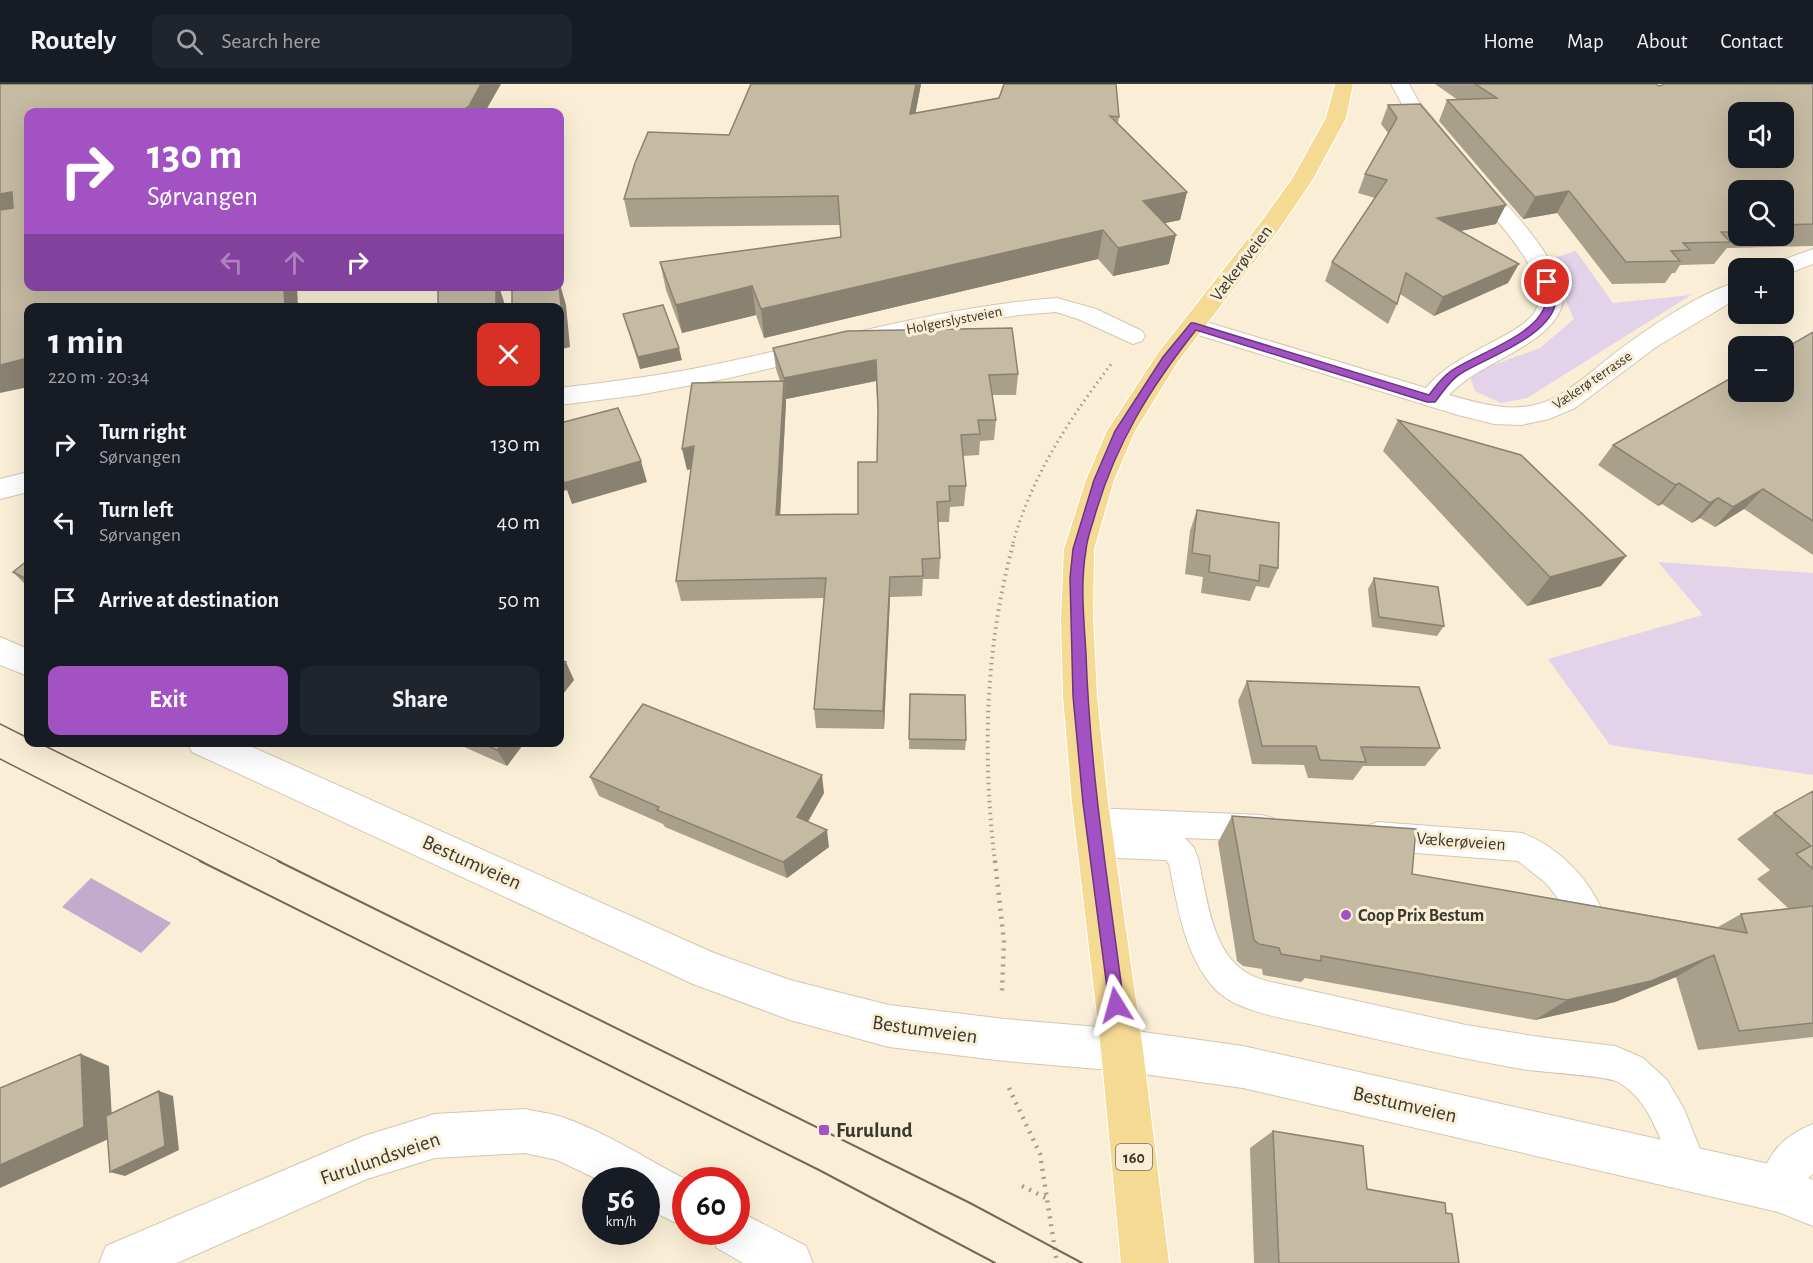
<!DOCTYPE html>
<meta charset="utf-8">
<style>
:root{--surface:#171b24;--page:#20242c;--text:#f1f3f6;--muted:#9ea1a6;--line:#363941;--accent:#a352c3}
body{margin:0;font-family:"Alegreya Sans",sans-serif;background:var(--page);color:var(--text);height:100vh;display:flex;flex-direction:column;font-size:22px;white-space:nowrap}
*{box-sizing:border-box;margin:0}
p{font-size:20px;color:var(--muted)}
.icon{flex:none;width:33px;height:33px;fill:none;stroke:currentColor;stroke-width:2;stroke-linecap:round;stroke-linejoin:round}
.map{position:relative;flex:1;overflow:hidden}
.sheet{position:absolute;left:24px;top:219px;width:540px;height:444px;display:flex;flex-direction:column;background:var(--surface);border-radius:12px;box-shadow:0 6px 24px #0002}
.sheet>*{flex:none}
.banner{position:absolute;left:24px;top:24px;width:540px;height:183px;border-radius:12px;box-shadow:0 6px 24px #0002;background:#a352c3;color:#fff;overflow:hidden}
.fabs{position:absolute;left:1728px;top:18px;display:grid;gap:12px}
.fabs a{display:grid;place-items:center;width:66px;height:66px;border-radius:12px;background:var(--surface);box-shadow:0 6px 24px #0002;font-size:30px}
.speed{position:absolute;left:582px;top:1083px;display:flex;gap:12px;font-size:30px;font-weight:700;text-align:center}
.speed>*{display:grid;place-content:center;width:78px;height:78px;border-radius:50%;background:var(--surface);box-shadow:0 6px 24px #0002;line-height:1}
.speed small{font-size:15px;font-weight:400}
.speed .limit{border:9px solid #d22;background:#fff;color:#111}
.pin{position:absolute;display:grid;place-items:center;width:51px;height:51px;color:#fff;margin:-26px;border:3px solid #fff;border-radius:50%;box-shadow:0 2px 6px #0007}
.me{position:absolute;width:66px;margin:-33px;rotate:352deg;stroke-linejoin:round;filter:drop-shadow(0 0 4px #0008)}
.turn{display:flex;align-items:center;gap:21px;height:126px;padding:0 24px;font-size:27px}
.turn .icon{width:78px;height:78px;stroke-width:2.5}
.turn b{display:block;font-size:42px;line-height:51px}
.lanes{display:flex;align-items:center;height:57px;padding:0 24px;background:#0003;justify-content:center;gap:30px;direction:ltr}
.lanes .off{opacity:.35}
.round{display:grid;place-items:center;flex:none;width:63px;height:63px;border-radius:12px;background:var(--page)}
.head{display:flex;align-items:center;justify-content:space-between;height:102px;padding:0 24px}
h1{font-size:36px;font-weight:700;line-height:45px}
.primary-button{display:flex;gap:12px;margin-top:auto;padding:12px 24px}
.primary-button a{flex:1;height:69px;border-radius:12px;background:var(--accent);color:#fff;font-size:24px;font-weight:700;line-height:69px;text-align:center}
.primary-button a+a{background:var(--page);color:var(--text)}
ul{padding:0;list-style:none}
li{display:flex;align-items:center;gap:18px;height:78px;padding:0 24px}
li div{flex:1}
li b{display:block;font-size:22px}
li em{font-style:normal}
header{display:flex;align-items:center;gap:36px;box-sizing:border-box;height:84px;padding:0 30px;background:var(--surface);border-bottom:2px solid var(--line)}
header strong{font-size:28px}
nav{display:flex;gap:33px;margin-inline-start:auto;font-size:21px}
.search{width:420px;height:54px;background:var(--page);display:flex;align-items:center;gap:15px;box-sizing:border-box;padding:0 21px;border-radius:12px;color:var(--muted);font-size:22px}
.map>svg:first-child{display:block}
</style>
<header>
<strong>Routely</strong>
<div class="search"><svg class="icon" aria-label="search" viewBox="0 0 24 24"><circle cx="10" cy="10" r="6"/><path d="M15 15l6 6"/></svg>Search here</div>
<nav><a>Home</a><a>Map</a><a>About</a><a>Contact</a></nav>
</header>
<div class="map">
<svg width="1813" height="1179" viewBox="0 0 1813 1179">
<rect width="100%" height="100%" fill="#faefd6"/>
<path fill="#e2d2ea" d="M1576 167 1613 219 1691 211 1527 314 1501 319 1475 307 1471 296 1474 288 1540 264 1574 235 1547 176Z
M1658 478 1813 489V691L1610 661 1548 575 1703 531Z"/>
<path fill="#c2abcd" d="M91 794 171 839 141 869 62 823Z"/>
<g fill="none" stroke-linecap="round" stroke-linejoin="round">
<defs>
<path id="lane" d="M1092 724 1262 731 1273 734 1277 744 1273 754 1262 757 1185 754 1194 764 1198 774C1207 812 1211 870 1249 890 1256 894 1264 896 1271 898L1466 941 1540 953 1615 962 1627 967 1643 974 1667 996 1684 1025 1708 1085 1703 1098 1690 1103 1677 1098C1663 1064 1652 1017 1618 998 1608 992 1544 988 1528 986 1460 975 1394 959 1327 944 1296 936 1239 930 1216 906 1184 872 1178 823 1169 780L1166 776 1095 773 1084 769 1080 759 1087 748 1081 746 1077 737 1081 728Z
M1378 738 1522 749C1557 762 1587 792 1602 826L1597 837 1586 841 1575 837 1547 800 1518 777 1378 766 1367 762 1363 752 1367 742Z"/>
<path id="street" d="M1391 0H1409L1419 18 1449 54 1446 58H1432L1404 24Z
M1472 88 1479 90C1503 117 1566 180 1563 217 1561 233 1545 248 1533 256 1505 276 1473 286 1449 311 1475 318 1502 327 1530 322 1562 317 1590 288 1615 269 1645 246 1702 207 1738 198V214L1656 263 1575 324 1549 335 1521 341 1494 340 1458 331 1185 247 1182 242 1185 237 1194 235 1203 237 1426 304C1446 280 1474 268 1502 253 1513 247 1527 239 1534 229 1559 192 1480 121 1461 94L1465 90Z
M1813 165V180L1784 191V184H1770L1774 179Z
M1057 214 1096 225 1142 247 1145 252 1142 257 1133 260 1078 235 1056 228 1019 231 959 240 729 294 638 311 560 321V304C617 297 674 290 731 277 839 254 946 222 1057 214Z
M28 388V408L0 415V395Z
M525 1025C537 1028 550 1029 562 1033 606 1048 646 1075 687 1096L686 1144 646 1124V1096H599L557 1076 525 1069 435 1074 367 1095 177 1179H99L106 1162 364 1052 435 1030Z
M1813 1040V1090L1807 1095 1794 1121 1778 1128 1762 1121 1755 1105C1770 1070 1777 1055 1813 1040Z
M736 1126 806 1162 813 1179H743L717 1164 710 1148H736Z"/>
<path id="secondary" d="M0 553 28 565V592L0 581Z
M187 658H241L714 869 790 896 889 921 1005 935 1122 945 1243 962 1778 1082 1813 1096V1142L1778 1128 1243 1004 1122 987 1005 977 889 963 790 936 693 900 192 668Z"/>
<path id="primary" d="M1335 0H1353L1346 34 1313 95 1277 148 1177 279 1135 347 1114 396 1094 465 1093 533 1097 612 1108 719 1143 966 1169 1179H1121L1101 966 1072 719 1063 612 1061 533 1064 465 1086 396 1107 347 1158 269 1261 138 1292 95 1326 34Z"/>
</defs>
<use href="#lane" stroke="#d2c7af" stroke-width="2"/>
<use href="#street" stroke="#d2c7af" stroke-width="2"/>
<use href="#secondary" stroke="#d2c7af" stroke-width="2"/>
<use href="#primary" stroke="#fff" stroke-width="2"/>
<path stroke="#a49d8a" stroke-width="3" stroke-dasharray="1.5 4" stroke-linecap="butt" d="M1013 459C1032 391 1070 334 1112 279"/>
<path stroke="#a49d8a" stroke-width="4" stroke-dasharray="1.5 4.5" stroke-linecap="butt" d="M995 778C982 671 985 561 1014 457"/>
<path stroke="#a49d8a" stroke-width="4.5" stroke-dasharray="2 6" stroke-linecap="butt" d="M995 777 1004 858 1002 907
M1009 1004 1040 1070 1057 1179
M1022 1102 1046 1114"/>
<use href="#lane" fill="#fff" fill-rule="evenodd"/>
<use href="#street" fill="#fff" fill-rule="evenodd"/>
<use href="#secondary" fill="#fff" fill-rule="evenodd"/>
<use href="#primary" fill="#f5da94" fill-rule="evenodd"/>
<path stroke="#6f695b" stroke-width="1.5" d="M0 640 28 654
M37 658 281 778
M0 675 203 778"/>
<path stroke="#6f695b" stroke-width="2" d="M200 777 819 1086 995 1179
M278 777 970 1119 1082 1179"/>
</g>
<path fill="#a9a08b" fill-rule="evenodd" d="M751 0H921L915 30 1119 33 1118 39 1187 108 1180 136 1164 139 1169 180 1113 192 1098 175 764 254 756 231 682 249 666 206 660 178 841 153 840 141 630 143 624 115 729 51Z
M1435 0H1656L1659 2 1813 0V162L1727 164 1714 180 1680 181 1675 189H1672L1665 199 1612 200 1557 129 1523 135 1439 37 1447 16H1458ZM1738 106H1784V152H1738Z
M1388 21 1496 140 1461 147 1508 199 1434 232 1400 210 1397 220 1388 240 1325 197 1332 178 1375 114 1358 109 1365 90 1388 49 1381 40Z
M623 230 682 276 640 285Z
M1813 248V471L1744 425 1715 443 1700 434 1692 439 1662 420 1658 422 1598 381 1613 361Z
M773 264 1018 290 1016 311H992L996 336 994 356 980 357 979 371 963 372 966 402 964 422 950 423 949 438H938L940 474 939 495H923L922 512 890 513 884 645 816 644 814 625 824 514 681 517 676 497 691 385 687 386 780 297 776 285ZM876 297 878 331 877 378 858 430 780 431 786 318V313V315Z
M1398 336 1626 472 1601 502 1527 522 1383 367Z
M1197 426 1278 484 1269 504 1256 502 1250 517 1201 509 1203 493 1185 490 1190 447Z
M28 476V503L13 488Z
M1374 494 1444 542 1437 552 1372 543 1368 505Z
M1247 597 1440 664 1425 682H1363L1353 696 1308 694 1304 681 1252 680 1238 617Z
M910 610 966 656 965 666 909 665Z
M453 658H525L507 682Z
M590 693 824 709 808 738 829 763 787 794 665 743 663 740 599 712Z
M1813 707V953L1698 966 1676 893 1615 918 1535 936 1305 894 1301 898 1263 891 1262 885 1243 882 1237 877 1218 758 1232 732 1412 790 1718 843 1741 830 1788 824 1757 795 1770 786 1737 755 1774 729Z
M1273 1047 1367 1105 1446 1129 1459 1179H1254L1250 1064Z"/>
<path fill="#8a8271" d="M481 0H501L485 28H460Z
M916 0H921L910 58V30Z
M1569 107 1557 129 1523 135 1535 113Z
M12 108 28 130 0 136V110Z
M1187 108 1180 136 1137 145 1143 117Z
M1506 121 1496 140 1429 153 1437 134Z
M1103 146 1098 175 764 254 761 225Z
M1176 151 1169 180 1113 192 1118 164Z
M1519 180 1508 199 1434 232 1443 213Z
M560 200 566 221 570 263 562 265V268L560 269Z
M284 202H297L298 224H285Z
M492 202H499L504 218V224H496Z
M752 202 756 231 682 249 676 221Z
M679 264 682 276 640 285 638 273Z
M28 274V303L0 309V281Z
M876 276V297L786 315 784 294Z
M784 297 786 318 779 452 776 431Z
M694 362 698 383 687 386 682 365Z
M641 377 647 398 572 420 567 406 560 408V385Z
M1679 399 1662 420 1658 422 1675 401Z
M1763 405 1744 425 1715 443 1733 423Z
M1718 414 1700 434 1692 439 1710 419Z
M1626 472 1601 502 1527 522 1550 493Z
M890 493V513L884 645 883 627Z
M566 578 574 596 560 614V586Z
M503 658H525L507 682 497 666Z
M822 691 824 709 800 751 797 733Z
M827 746 829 763 787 794 783 778Z
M1714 871 1676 893 1615 918 1535 936 1567 916Z
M81 970 109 982 113 1053 0 1104V1081Z
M159 1007 173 1012 179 1066 125 1092 110 1088Z"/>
<path fill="#c5baa2" stroke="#8a8271" stroke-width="1.5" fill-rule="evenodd" d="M0 0H481L469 22 460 28H28V202H284L285 224H28V274L0 281V126L13 124 12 108 0 110Z
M751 0H916L910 30 999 14 1004 0H1116L1119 33 1110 32 1187 108 1143 117 1176 151 1118 164 1103 146 761 225 752 202 676 221 660 178 841 153 838 112 624 115 635 79 648 48 729 51Z
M1475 0H1656L1659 2 1665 0H1813V140L1784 141V106H1738V141L1732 142 1738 148H1721L1730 158 1683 159 1690 166 1671 167 1680 177 1626 178 1569 107 1535 113 1447 16 1497 14ZM1738 28H1784V74H1738Z
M1420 20 1506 121 1437 134 1519 180 1443 213 1406 189 1397 220 1332 178 1387 96 1365 90 1397 34 1388 21Z
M438 202H496V224H438Z
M532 202H559L563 241 560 242V224H512V205Z
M663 221 679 264 638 273 623 230Z
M1012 244 1018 290 989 291 996 336H978L980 350 961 351 966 402H949L950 417 937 418 940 474 922 475 923 492 890 493 883 627 814 625 826 494 676 497 694 362 682 365 692 299 784 297 776 431 858 430V378H877L878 326 876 276 784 294 773 264 847 247Z
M1813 248V437L1763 405 1733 423 1718 414 1710 419 1679 399 1675 401 1613 361 1738 290V308H1784V265Z
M618 324 641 377 564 399 560 385V339Z
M1398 336 1521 371 1626 472 1550 493Z
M1197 426 1279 439 1278 484 1260 481 1259 497 1209 488 1210 472 1192 469Z
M28 476V496L13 488Z
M1374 494 1438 503 1444 542 1379 533Z
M560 576 566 578 560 586Z
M1247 597 1419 603 1440 664 1361 663 1366 678 1320 676 1316 662H1262Z
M910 610 965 611 966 656 909 655Z
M643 620 822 691 797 733 827 746 783 778 657 726 659 723 590 693Z
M480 658H503L497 666Z
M1813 707V785L1796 770 1811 762 1774 729Z
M1232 732 1416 745 1412 790 1747 849 1741 830 1813 822V939L1739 947 1714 871 1651 897 1567 916 1321 872V877L1281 870 1279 864 1259 860 1254 856Z
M81 970 84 1043 0 1081V1004Z
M159 1007 165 1062 110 1088 106 1032Z
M1273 1047 1363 1062 1367 1105 1445 1119 1446 1129 1452 1130 1459 1179H1279Z"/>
<path fill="#a352c3" stroke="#6a357f" stroke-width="1.5" d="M1547 195 1552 198C1553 203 1556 210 1556 216 1553 252 1485 274 1460 290 1449 297 1443 308 1435 318H1427L1196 246C1150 304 1116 359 1095 431 1092 442 1087 454 1086 466 1080 500 1084 536 1086 570 1090 688 1109 805 1124 921L1122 927 1116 930 1110 927 1083 719 1073 612 1070 494 1073 465 1094 396 1115 347 1163 273 1191 239H1194L1429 311C1436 302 1442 293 1451 287 1475 270 1543 250 1546 216 1546 210 1543 203 1542 198Z"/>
<g fill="#a352c3" stroke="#faefd6" stroke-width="2">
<circle cx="1346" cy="831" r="6"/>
<rect x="818" y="1040" width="12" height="12" rx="3"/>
</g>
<g text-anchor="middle" stroke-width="6" stroke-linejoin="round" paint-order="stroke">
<g font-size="15" fill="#3c382e" stroke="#faefd6">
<text transform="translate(954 236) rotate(-11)" y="5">Holgerslystveien</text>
<text transform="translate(1592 296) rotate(-34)" y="5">Vækerø terrasse</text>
</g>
<rect fill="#faefd6" stroke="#756f60" stroke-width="1.5" x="1116" y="1060" width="36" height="26" rx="4.5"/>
<g font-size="16" font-weight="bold" fill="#3c382e">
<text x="1134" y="1079">160</text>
</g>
<g font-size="18" fill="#3c382e" stroke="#faefd6">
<text transform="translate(1241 179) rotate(-53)" y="6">Vækerøveien</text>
<text transform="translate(1461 757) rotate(4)" y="6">Vækerøveien</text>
</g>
<g font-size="18" font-weight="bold" fill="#3c382e" stroke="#faefd6" text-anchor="start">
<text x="1358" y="837">Coop Prix Bestum</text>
</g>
<g font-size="21" fill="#3c382e" stroke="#faefd6">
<text transform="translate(472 778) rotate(24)" y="7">Bestumveien</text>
<text transform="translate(925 945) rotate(8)" y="7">Bestumveien</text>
<text transform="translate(1405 1020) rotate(13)" y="7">Bestumveien</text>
<text transform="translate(380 1074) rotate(-19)" y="7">Furulundsveien</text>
</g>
<g font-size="21" font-weight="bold" fill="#3c382e" stroke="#faefd6" text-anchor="start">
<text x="836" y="1053">Furulund</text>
</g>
</g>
</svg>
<div class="fabs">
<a><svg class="icon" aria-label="sound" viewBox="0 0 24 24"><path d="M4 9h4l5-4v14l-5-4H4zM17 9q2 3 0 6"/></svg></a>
<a><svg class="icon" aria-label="search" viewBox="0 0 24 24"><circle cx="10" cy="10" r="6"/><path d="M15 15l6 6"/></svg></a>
<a>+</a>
<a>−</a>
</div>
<div class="speed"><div>56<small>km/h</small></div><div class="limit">60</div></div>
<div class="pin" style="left:1547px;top:198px;background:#d93025"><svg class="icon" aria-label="arrive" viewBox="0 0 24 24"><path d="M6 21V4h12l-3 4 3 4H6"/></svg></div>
<svg class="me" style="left:1116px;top:921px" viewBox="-20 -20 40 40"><path d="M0-17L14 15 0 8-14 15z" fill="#a352c3" stroke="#fff" stroke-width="4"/></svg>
<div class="banner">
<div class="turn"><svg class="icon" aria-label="right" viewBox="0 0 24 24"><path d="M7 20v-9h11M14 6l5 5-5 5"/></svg><div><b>130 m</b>Sørvangen</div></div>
<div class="lanes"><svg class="icon off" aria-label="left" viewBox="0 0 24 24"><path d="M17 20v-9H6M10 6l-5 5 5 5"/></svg><svg class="icon off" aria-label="ahead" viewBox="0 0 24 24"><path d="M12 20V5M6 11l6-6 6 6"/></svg><svg class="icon" aria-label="right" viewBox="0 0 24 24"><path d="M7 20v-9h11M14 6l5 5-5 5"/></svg></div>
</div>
<section class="sheet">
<div class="head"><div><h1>1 min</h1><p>220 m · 20:34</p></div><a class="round" style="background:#d93025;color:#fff"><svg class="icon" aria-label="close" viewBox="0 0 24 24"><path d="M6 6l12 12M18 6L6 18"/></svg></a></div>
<ul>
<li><svg class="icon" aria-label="right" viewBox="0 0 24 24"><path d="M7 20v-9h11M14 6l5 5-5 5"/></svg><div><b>Turn right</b><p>Sørvangen</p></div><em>130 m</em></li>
<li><svg class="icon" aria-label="left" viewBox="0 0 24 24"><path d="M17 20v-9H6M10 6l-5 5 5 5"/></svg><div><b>Turn left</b><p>Sørvangen</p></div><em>40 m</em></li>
<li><svg class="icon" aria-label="arrive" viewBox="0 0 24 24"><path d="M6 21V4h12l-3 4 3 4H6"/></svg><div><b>Arrive at destination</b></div><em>50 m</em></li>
</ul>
<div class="primary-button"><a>Exit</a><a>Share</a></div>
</section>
</div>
